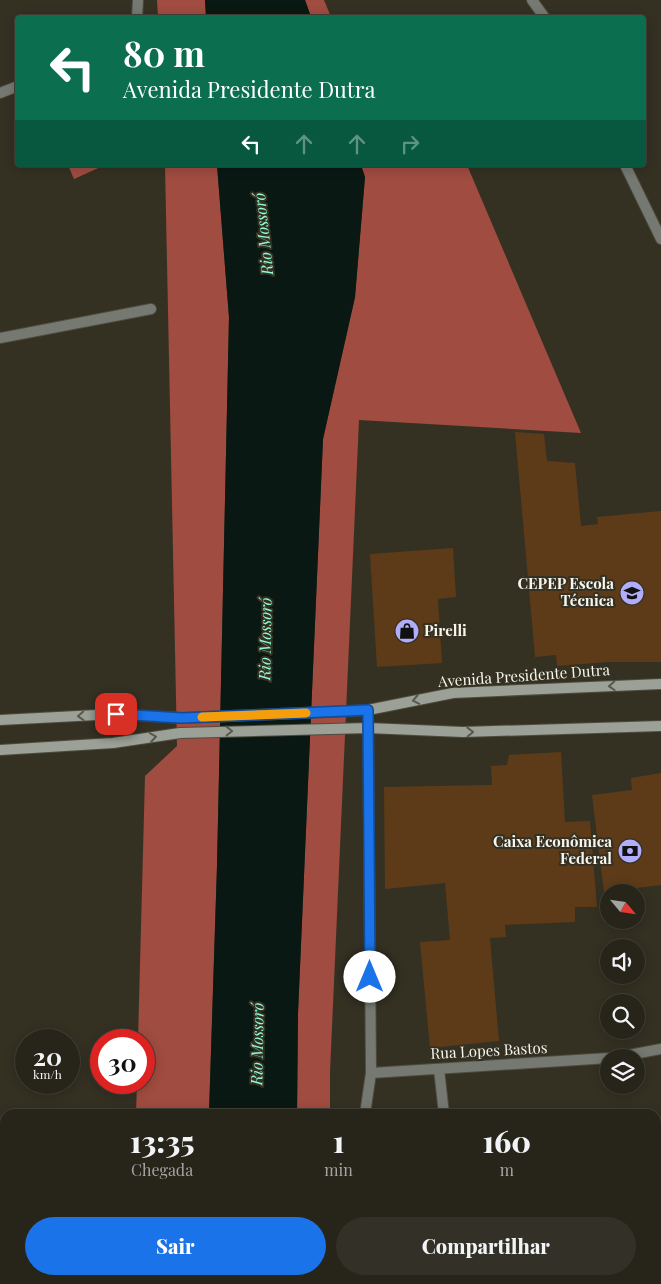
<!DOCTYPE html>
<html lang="pt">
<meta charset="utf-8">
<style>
:root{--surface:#27251a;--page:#333127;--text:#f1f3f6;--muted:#a4a5a2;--line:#434239;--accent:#1a73e8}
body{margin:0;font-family:"Playfair Display",serif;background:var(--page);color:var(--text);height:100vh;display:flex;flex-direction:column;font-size:19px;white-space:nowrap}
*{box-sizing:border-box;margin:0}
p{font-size:16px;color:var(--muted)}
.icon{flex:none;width:28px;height:28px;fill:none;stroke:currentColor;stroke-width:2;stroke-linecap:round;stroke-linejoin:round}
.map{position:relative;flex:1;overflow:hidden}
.side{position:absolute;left:0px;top:1109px;width:661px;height:176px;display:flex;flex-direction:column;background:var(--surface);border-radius:15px 15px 0 0;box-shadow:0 2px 12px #0003,0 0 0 1px var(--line)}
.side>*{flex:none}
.banner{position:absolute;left:15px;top:15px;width:631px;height:152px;border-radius:5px;box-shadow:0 2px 12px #0003,0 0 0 1px var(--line);background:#0b6e4f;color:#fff;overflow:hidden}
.needle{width:32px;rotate:119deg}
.tools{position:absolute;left:600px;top:884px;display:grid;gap:10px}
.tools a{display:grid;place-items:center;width:45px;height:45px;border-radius:50%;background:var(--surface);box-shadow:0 2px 12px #0003,0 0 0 1px var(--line);font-size:25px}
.speed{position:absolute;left:15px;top:1029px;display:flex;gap:10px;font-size:25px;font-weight:700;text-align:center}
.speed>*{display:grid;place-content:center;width:65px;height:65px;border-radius:50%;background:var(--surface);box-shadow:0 2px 12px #0003,0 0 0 1px var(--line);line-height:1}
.speed small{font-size:12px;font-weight:400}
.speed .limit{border:8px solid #d22;background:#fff;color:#111}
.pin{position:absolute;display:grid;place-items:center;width:42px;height:42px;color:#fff;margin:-21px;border-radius:10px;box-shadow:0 2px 8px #0006}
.me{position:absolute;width:55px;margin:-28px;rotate:0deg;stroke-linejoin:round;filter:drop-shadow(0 0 4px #0008)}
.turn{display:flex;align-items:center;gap:18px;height:105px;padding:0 25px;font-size:22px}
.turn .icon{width:65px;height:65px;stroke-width:2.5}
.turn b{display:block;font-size:35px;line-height:42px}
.lanes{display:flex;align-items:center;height:48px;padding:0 25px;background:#0003;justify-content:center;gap:25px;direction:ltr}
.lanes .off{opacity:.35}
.eta{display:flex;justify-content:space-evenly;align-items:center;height:85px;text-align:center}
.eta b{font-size:30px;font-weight:800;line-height:35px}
.button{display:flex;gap:10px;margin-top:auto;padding:10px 25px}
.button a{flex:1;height:58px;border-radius:30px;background:var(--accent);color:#fff;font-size:20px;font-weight:800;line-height:58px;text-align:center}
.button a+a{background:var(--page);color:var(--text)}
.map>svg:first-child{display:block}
</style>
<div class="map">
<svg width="661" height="1284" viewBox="0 0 661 1284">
<rect width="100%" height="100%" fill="#343123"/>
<path fill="#a04c40" d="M157 0H205L206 17H158Z
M305 0H324L331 17H311Z
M68 165H105L74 179Z
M165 165H217L229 317 217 866 209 1114H136L137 1083 144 1082V1040H138L145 776 177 746Z
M361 165H467L581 433 359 420 330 1072V1114H297L298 1013 323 439 355 297 365 177Z"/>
<path fill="#0a1813" d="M205 0H305L311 17H206Z
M217 165H361L365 177 355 297 323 439 298 1013 297 1114H209L217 866 229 317Z
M203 1280H296V1284H203Z"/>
<path fill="#5d3b18" d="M515 432 544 434 547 461 575 463 581 526 598 524 597 517 661 511V662H608L557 666 556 655 535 657Z
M453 548 456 597 438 599 442 663 377 667 370 554Z
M561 752 565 822 590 821 597 907H575V922L505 925 506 937 490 938 499 1041 430 1048 420 942 450 940 445 883 385 889 384 787 492 785 491 766 507 765 509 755Z
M661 773V885L604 892 592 795 632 790 631 778Z
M1 1146H5V1161H0Z
M0 1170H5V1279L0 1278Z
M86 1280H122V1284H86Z"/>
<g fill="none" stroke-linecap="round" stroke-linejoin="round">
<defs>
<path id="minor" d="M532 0 545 18
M137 18 138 0
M0 93 18 86
M625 165 661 239
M0 338 151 309
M613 1058 661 1049
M439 1069 444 1114
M371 1073 609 1058
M365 1114 371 1073 368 710
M354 1280V1284
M465 1280V1284
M656 1284 661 1283"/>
<path id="secondary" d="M0 720 116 714 182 718 352 711 368 710 453 693 661 684
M0 750 113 743 180 733 368 728 463 732 661 726"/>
</defs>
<use href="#minor" stroke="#4f4c3f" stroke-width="12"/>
<use href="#secondary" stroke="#4f4c3f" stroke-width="12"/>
<use href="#minor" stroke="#757972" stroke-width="10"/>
<use href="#secondary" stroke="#9ba197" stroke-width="10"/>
</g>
<defs><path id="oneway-chevron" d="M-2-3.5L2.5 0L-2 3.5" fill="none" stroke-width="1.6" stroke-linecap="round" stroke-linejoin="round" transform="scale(1.25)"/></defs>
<g stroke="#58584c">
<use href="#oneway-chevron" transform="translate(612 686) rotate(177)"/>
<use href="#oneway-chevron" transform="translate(416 700) rotate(169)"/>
<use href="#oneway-chevron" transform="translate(81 716) rotate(177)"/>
<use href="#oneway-chevron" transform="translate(229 731) rotate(-1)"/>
<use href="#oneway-chevron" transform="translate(470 732) rotate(-1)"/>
<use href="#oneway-chevron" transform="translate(153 737) rotate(-9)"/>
</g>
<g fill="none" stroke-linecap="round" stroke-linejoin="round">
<defs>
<path id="route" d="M116 714 182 718 368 710 370 977"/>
</defs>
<use href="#route" stroke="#114b97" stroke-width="12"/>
<use href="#route" stroke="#1a73e8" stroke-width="9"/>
<path stroke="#f59e0b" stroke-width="9" d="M202 717 306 713"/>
</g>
<defs>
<symbol id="school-disc" viewBox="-11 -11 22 22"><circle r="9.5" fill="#b1adfa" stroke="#343123"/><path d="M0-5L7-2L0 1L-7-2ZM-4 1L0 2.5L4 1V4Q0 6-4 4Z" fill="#111"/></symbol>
<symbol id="shop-disc" viewBox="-11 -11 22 22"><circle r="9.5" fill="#b1adfa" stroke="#343123"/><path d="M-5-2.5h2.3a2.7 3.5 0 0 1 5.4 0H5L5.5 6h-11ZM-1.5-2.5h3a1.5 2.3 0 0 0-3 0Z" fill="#111"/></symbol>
<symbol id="bank-disc" viewBox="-11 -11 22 22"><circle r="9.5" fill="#b1adfa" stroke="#343123"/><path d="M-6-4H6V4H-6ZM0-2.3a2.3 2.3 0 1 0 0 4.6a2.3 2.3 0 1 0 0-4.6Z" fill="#111"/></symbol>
</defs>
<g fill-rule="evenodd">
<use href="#school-disc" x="618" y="579" width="28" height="28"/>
<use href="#shop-disc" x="393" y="617" width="28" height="28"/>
<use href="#bank-disc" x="616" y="837" width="28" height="28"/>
</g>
<g text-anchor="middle" stroke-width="4" stroke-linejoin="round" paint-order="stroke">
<g font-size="15" font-weight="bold" fill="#f7f5ec" stroke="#343123" text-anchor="end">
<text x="614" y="589">CEPEP Escola<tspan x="614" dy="17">Técnica</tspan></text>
<text x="424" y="636" text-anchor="start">Pirelli</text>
<text x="612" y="847">Caixa Econômica<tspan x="612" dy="17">Federal</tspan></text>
</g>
<g font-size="15" fill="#f7f5ec" stroke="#343123">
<text transform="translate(524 676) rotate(-4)" y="5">Avenida Presidente Dutra</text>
<text transform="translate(489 1051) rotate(-3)" y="5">Rua Lopes Bastos</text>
</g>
<g font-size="16" font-style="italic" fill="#90fcd5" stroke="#343123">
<text transform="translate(263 234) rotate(-96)" y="6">Rio Mossoró</text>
<text transform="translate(265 639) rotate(-89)" y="6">Rio Mossoró</text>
<text transform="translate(257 1044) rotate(-89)" y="6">Rio Mossoró</text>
</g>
</g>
</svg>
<div class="tools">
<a><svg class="needle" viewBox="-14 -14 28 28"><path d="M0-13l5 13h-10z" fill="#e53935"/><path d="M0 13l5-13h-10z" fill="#a4a5a2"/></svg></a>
<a><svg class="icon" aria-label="sound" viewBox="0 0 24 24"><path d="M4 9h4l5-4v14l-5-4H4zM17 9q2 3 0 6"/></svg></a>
<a><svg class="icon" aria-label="search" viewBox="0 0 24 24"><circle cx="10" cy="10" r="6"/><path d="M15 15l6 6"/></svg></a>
<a><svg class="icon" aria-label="layers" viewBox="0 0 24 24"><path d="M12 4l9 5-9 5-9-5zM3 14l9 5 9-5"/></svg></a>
</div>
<div class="speed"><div>20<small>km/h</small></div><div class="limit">30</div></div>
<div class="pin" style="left:116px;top:714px;background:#d93025"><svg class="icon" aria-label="arrive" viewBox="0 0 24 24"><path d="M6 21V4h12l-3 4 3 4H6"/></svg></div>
<svg class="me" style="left:370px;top:977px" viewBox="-20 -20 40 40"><circle r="19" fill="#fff"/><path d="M0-13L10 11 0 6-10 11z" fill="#1a73e8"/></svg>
<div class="banner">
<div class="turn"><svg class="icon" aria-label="left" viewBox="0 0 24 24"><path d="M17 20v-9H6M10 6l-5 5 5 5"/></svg><div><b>80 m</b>Avenida Presidente Dutra</div></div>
<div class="lanes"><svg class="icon" aria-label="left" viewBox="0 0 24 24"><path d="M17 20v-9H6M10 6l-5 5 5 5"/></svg><svg class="icon off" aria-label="ahead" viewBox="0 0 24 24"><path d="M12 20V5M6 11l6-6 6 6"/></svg><svg class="icon off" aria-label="ahead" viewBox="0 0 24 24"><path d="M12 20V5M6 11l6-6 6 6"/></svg><svg class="icon off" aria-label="right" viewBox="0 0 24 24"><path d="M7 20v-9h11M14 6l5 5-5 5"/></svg></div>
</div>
<section class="side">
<div class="eta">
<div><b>13:35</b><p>Chegada</p></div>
<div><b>1</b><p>min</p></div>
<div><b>160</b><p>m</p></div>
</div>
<div class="button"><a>Sair</a><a>Compartilhar</a></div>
</section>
</div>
